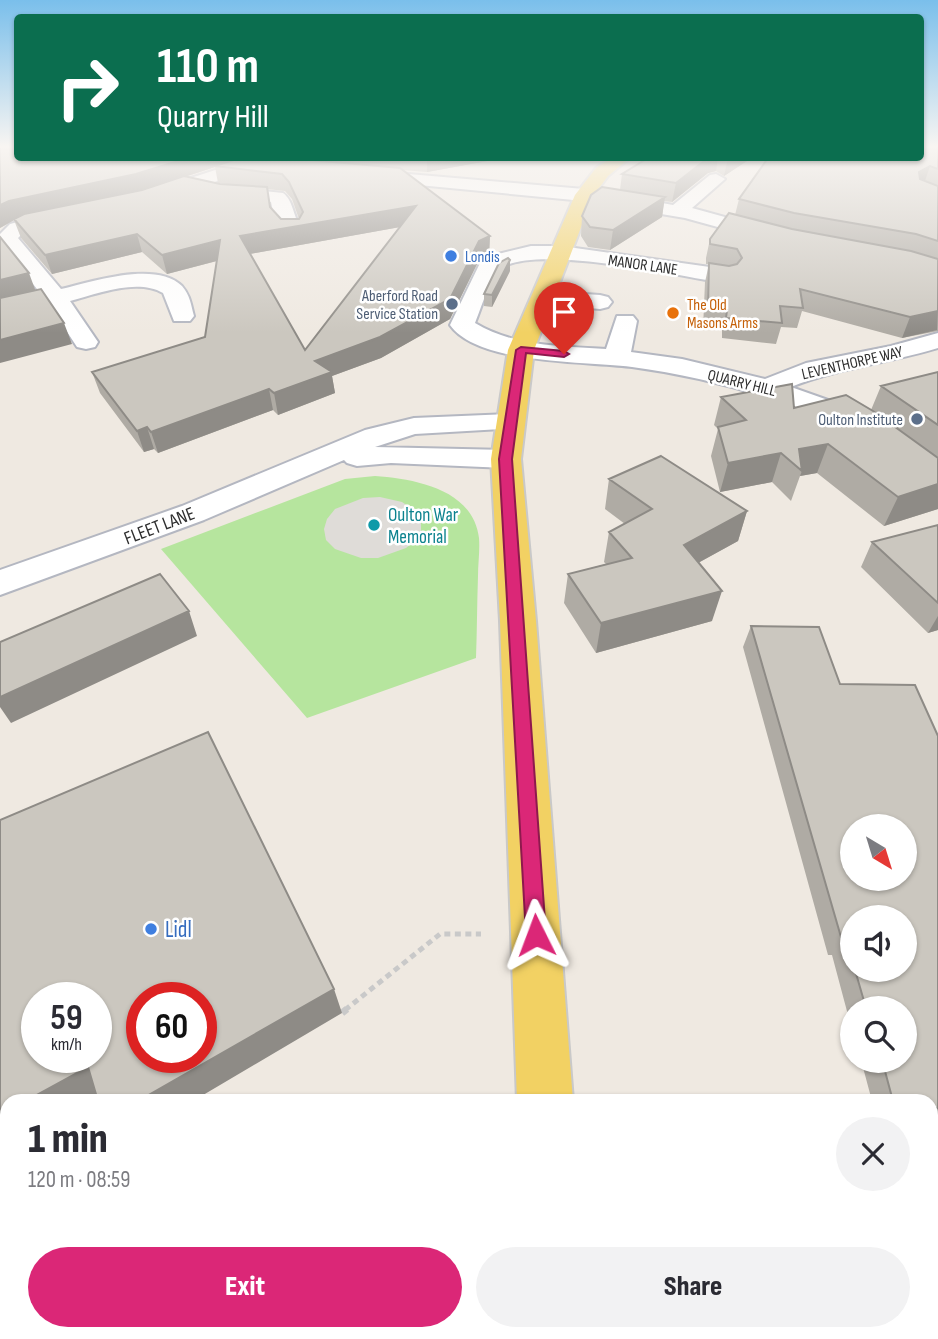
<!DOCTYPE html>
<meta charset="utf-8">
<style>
:root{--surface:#fff;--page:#f2f2f3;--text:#2b2b33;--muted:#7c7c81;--accent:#db2777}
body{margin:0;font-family:"Sofia Sans Condensed",sans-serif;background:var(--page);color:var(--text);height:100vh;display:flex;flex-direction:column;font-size:26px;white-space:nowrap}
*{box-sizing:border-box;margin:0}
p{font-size:23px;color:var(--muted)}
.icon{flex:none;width:38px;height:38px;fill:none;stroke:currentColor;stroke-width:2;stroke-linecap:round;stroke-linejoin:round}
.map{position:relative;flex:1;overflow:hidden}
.side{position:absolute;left:0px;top:1094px;width:938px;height:247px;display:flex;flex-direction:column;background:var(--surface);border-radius:21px 21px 0 0;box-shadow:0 2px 5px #0004}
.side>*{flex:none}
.guide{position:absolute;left:14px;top:14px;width:910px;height:147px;border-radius:7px;box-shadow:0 2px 5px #0004;background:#0b6e4f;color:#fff;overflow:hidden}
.needle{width:46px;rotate:142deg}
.buttons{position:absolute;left:840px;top:814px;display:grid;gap:14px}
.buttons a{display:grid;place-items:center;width:77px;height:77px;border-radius:50%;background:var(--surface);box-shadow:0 2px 5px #0004;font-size:35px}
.speed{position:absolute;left:21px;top:982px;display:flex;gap:14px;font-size:35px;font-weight:700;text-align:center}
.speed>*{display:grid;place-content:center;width:91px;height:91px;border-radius:50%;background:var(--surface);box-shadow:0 2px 5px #0004;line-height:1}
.speed small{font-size:18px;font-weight:400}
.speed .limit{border:10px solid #d22;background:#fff;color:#111}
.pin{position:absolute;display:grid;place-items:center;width:60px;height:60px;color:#fff;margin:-72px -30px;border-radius:50% 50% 50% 0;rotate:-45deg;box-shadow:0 0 7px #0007}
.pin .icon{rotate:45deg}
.me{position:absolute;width:77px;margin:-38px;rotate:357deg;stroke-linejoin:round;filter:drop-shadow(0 0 5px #0008)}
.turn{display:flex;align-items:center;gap:24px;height:147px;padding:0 28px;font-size:32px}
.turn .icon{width:91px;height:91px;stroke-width:2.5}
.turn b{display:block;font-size:49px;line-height:60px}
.round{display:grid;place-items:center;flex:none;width:74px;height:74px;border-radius:37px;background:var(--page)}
.overview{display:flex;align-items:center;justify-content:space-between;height:119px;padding:0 28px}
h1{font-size:42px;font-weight:800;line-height:52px}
.action{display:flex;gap:14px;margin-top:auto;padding:14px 28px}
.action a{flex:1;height:80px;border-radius:42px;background:var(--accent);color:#fff;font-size:28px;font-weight:800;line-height:80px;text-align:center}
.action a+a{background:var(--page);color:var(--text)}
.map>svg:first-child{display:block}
</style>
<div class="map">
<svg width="938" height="1339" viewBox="0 0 938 1339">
<rect width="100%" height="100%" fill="#efe9e1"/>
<path fill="#b6e59e" d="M375 476C415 479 473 489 479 538 480 550 478 564 478 576 477 604 477 631 476 658L307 718 161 549 345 479Z"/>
<path fill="#dfdcd8" d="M380 497 402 502 417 512 421 521V531L416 540 406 548 378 558H361L335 549 326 540 324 529 327 519 335 509 363 498Z"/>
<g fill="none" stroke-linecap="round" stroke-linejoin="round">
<defs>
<path id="minor" d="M252 158 261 163 258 167 162 200 155 202 146 196 148 192Z
M362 170 584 189 673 205 710 175 716 174 725 179 692 208 779 232 782 236 779 240 772 242 685 218 584 201 356 179 353 175Z
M216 186 283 193C294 201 293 218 303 232L300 236H286L276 225 271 202 209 196 207 192 209 188Z
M69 209 79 215 76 219 24 232 18 238 61 289C91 282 156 260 182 286 190 295 191 305 194 316L190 321H174L163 293C137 278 97 294 70 301L98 342 95 347 86 349 77 347 50 306 0 318V304L41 294 0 243V234L10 224Z
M531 246H561L724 269 732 271 735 276 732 281 724 283C680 276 532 243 500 269 491 276 480 311 475 323 515 347 561 346 606 349L617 316H633L637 321 631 352 682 359 765 379 806 363 891 346 938 333V348C889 363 838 368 791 387L862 412 938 467V490L927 487C901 468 869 439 842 424 830 417 815 414 802 409 747 389 691 375 632 367 587 361 478 365 450 325L481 261 498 254Z
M542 291 600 295 608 297 612 302 608 307 600 309 534 303 531 298 534 293Z
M509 414 519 416 523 422 519 428 415 434 375 447 506 450 516 453 521 459 516 465 506 468 391 463 357 466 347 463 344 460 204 520 0 595V570L182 506 365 430 414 418Z"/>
<path id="major" d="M611 158H630L608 176 593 196 534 350 521 459 536 621 573 1101H517L500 621 491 459 508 350 575 195 596 168Z
M524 1334H590V1339H524Z"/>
</defs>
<use href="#minor" stroke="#b4b7c1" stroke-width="4"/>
<use href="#major" stroke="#c9c9c9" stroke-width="4"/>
<path stroke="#c9c9c9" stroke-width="5" stroke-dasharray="6 4.5" stroke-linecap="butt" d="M345 1010 440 934H481"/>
<path stroke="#c9c9c9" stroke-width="7" stroke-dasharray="8 5" stroke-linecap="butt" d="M342 1013 347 1009"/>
<use href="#minor" fill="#fff" fill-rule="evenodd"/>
<use href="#major" fill="#f2d163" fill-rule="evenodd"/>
</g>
<path fill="#afaba4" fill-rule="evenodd" d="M938 146V331L902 338 802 311 797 328 781 327 776 344 722 338V330L703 329 705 282 709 264H706V258L710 239 735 215 739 199Z
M18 158H229V161L240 158H504L427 172 402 170 490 236 489 255 479 260 450 319 381 358 332 376 335 393 278 415 273 410 158 453 154 449 144 452 100 393 92 372 205 337 217 261 167 274 142 252 52 274 21 238 14 220 0 228ZM215 167 218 183 237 185 220 184 185 177ZM267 189 285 191 292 199 299 219H281L270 207ZM400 227 305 350 250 254Z
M648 158H748L747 161 724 176 716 171 708 173 672 202 664 201 662 217 610 250 588 247 581 236 582 216 620 190 622 174Z
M510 271 492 307 484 306V294Z
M938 372V509L884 526 817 473 800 476 791 501 772 482 720 492 711 456 718 429 714 425 721 397 794 408 871 410 881 386Z
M609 479 747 511 738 541 698 563 712 621 596 653 564 603 568 574 606 564 604 562 609 532 625 524 605 509Z
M938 525V630L928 633 861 567 872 542Z
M751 626 840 684 938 736V1122L931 1121V1101H872L861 1060H905V1008H852V1030L832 955H828L743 647ZM852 917 905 970H852Z"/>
<path fill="#8e8b86" d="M188 158H229L230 162 215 166V167L140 191 16 219 0 228V205L9 201Z
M427 158H504L427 172Z
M708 158H718L716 171 708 173 672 202 676 183Z
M728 158H748L747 161 724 176Z
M930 166 924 184 913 190 919 172Z
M665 197 662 217 610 250 613 230Z
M416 206 417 224 244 255 240 236Z
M137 234 142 252 52 274 45 255Z
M490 236 489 255 479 260 450 319 381 358 332 376 335 393 278 415 274 393 315 361 479 241Z
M220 240 224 259 167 274 162 255Z
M510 260V271L492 307V295Z
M29 273 36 292 0 302V280Z
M938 311 937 330 902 338 910 317Z
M64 323 72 344 0 363V340Z
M269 389 273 410 158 453 151 432Z
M147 427 154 449 144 452 137 431Z
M828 444 817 473 800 476 802 471 799 449Z
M781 453 772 482 720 492 728 463Z
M938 484V509L884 526 898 497Z
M747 511 738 541 676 575 684 545Z
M722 591 712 621 596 653 601 623Z
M189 611 197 636 11 723 0 707V697Z
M938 616V630L928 633Z
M334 989 342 1013 193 1101H138Z
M88 1067 112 1089 90 1101H26Z
M7 1111V1147L0 1151V1115Z"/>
<path fill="#cbc7bf" stroke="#8e8b86" stroke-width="2" fill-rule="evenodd" d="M0 146H18V158H188L136 174 9 201 0 205Z
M920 146H938V169L930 166 919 172 920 179 938 186V241L916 234 794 213 739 199 768 158H920Z
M240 158H288L400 168 490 236 479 241 450 299 380 337 315 361 332 372 274 393 269 389 151 432 147 427 137 431 92 372 205 337 220 240 162 255 137 234 45 255 14 219 24 214 142 190 184 176 220 184 267 187 270 207 281 219H299L303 212 289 182 282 174 215 166ZM416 206 305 350 240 236Z
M648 158H708L676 183 622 174Z
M602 187 665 197 613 230 590 227 582 216 591 195Z
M729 213 792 229 911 251 938 259V311L910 317 800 289 803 308 780 306 782 323 726 318 727 310 708 308 709 263 729 266 737 264 742 258 737 249 710 244V239Z
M0 237 29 273 0 280Z
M508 258 510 260 492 295 484 294 499 263Z
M41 289 64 323 0 340V298Z
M938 372V425L881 386Z
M792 384 794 408 846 395 873 411 938 458V484L898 497 828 444 799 449 802 471 781 453 728 463 718 427 746 420 721 397Z
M661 456 747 511 684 545 722 591 601 623 568 574 632 558 609 532 652 509 609 479Z
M938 525V603L872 542Z
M160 574 189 611 0 697V642Z
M751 626 819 627 840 684 915 685 938 736V1108H931V1101H893L882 1060H905V1008H866L855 970H905V917H852V960L846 937H841ZM852 826H905V878H852Z
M208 732 334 989 138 1101H98L88 1067 26 1101H7V1111L0 1115V820ZM37 998H96V1057H37ZM142 998H201V1057H142Z"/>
<linearGradient id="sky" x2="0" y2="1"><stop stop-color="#7abfeb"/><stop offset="0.44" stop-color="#f8f5f2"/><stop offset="1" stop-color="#f8f5f2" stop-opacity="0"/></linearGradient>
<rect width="938" height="333" fill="url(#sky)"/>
<path fill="#db2777" stroke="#8e194d" stroke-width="2" d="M521 347 564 351 569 354 564 357 526 353 512 459 546 935 543 942 536 945 529 942 526 935 499 459 516 350Z"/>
<g fill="#3f7fe0" stroke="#fff" stroke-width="2.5">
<circle cx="451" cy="256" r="7"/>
<circle cx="151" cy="929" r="7"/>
</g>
<g fill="#5c6f8a" stroke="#fff" stroke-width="2.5">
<circle cx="452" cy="304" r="7"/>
<circle cx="917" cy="419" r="7"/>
</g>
<circle fill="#e8710a" stroke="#fff" stroke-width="2.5" cx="673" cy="313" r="7"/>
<circle fill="#0f9aa8" stroke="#fff" stroke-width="2.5" cx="374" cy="525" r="7"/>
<g text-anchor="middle" stroke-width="5" stroke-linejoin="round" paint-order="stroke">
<g font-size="16" fill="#366cbe" stroke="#fff" text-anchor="start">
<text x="465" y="262">Londis</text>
</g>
<g font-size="16" fill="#2e2e2e" stroke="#fff">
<text transform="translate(643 264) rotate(8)" y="6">MANOR LANE</text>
<text transform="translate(852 362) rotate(-13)" y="6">LEVENTHORPE WAY</text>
<text transform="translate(742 382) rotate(14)" y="6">QUARRY HILL</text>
</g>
<g font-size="16" fill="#4e5e75" stroke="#fff" text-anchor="end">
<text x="438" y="301">Aberford Road<tspan x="438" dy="18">Service Station</tspan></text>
<text x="903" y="425">Oulton Institute</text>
</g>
<g font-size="16" fill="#c56008" stroke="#fff" text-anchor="start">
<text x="687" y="310">The Old<tspan x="687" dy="18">Masons Arms</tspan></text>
</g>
<g font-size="19" fill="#0d838f" stroke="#fff" text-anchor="start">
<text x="388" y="521">Oulton War<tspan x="388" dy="22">Memorial</tspan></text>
</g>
<g font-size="19" fill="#2e2e2e" stroke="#fff">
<text transform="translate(159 525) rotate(-21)" y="7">FLEET LANE</text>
</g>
<g font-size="23" fill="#366cbe" stroke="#fff" text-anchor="start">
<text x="165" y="937">Lidl</text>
</g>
</g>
</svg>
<div class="buttons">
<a><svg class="needle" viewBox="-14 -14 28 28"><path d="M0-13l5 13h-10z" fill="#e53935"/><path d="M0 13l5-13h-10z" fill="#7c7c81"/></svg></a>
<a><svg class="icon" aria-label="sound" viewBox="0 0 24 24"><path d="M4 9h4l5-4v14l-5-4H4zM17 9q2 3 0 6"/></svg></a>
<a><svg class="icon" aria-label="search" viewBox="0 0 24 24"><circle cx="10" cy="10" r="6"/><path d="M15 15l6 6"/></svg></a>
</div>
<div class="speed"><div>59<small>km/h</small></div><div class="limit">60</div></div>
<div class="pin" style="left:564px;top:354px;background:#d93025"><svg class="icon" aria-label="arrive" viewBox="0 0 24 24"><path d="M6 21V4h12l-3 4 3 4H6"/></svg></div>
<svg class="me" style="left:536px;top:935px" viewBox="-20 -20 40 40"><path d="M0-17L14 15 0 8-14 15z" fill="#db2777" stroke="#fff" stroke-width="4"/></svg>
<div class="guide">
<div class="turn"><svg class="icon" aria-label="right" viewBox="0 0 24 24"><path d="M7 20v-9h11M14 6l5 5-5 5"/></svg><div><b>110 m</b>Quarry Hill</div></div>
</div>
<section class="side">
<div class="overview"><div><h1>1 min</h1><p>120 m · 08:59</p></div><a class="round"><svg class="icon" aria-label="close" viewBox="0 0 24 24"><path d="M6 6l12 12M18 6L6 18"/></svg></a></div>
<div class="action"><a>Exit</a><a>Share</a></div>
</section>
</div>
